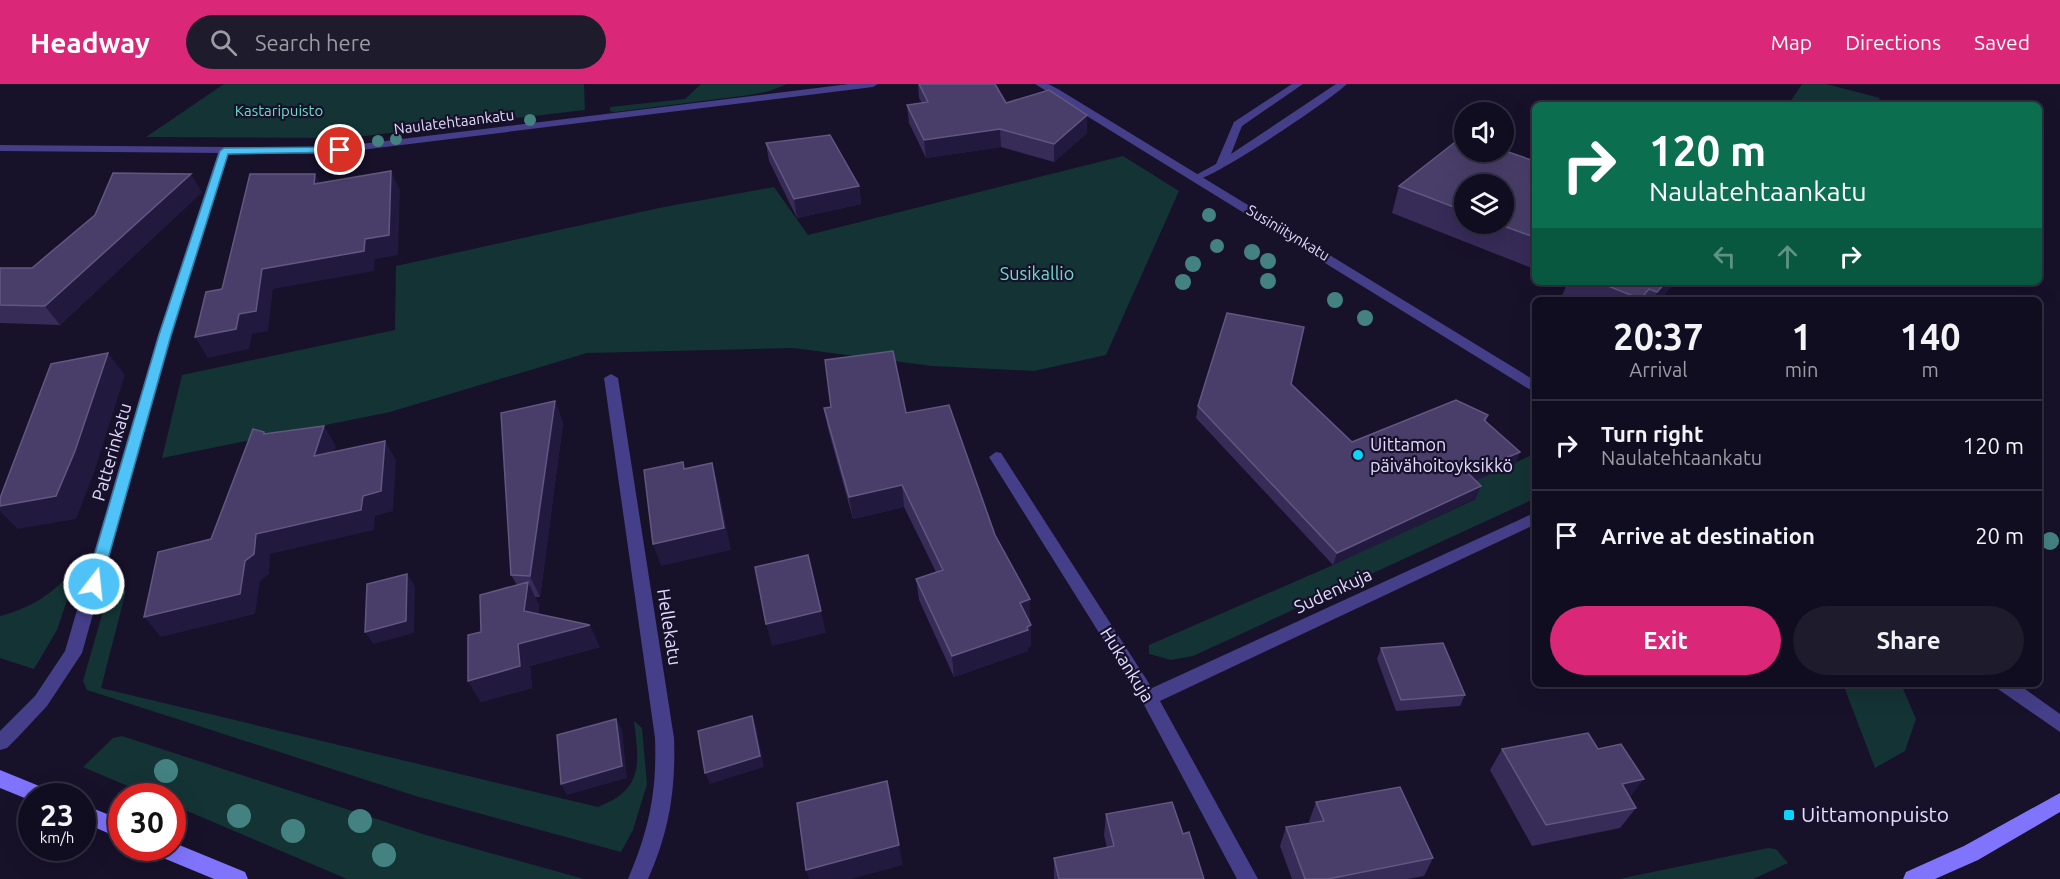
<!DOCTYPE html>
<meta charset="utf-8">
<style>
:root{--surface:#110d20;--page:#1e1b2d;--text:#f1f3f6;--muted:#9c9ca5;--line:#302d3e;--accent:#db2777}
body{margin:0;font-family:Ubuntu,sans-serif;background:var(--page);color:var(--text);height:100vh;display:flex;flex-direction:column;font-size:22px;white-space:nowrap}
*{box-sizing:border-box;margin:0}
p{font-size:20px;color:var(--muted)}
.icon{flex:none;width:33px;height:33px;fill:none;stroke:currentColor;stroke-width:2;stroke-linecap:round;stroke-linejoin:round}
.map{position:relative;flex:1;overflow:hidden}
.details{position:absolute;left:1532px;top:213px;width:510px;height:390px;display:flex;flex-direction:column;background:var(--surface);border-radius:9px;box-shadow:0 6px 24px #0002,0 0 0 2px var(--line)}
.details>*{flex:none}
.guide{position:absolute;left:1532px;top:18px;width:510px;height:183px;border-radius:9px;box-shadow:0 6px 24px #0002,0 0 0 2px var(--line);background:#0b6e4f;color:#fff;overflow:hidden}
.tools{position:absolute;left:1454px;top:18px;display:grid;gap:12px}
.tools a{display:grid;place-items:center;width:60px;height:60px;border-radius:50%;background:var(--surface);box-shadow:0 6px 24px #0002,0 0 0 2px var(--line);font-size:30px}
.speed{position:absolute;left:18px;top:699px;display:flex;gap:12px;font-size:30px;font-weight:700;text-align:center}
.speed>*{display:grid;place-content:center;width:78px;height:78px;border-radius:50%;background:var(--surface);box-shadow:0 6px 24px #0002,0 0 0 2px var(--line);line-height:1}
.speed small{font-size:15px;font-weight:400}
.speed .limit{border:9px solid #d22;background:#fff;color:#111}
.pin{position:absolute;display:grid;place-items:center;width:51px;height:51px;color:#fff;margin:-26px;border:3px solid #fff;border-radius:50%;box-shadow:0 2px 6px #0007}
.me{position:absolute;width:66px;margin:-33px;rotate:16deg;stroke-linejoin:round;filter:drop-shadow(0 0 4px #0008)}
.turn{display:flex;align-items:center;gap:21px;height:126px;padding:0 18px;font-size:27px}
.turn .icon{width:78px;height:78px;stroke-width:2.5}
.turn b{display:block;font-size:42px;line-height:51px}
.lanes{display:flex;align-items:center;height:57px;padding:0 18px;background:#0003;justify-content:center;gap:30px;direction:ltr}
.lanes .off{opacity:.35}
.eta{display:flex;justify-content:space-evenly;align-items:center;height:102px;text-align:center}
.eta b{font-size:36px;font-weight:600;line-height:42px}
.cta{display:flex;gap:12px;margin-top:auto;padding:12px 18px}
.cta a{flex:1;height:69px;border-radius:36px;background:var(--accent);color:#fff;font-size:24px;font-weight:600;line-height:69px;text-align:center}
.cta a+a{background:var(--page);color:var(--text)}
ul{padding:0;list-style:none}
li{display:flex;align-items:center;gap:18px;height:90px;padding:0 18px;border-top:2px solid var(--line)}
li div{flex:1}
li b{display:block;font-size:22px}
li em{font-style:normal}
header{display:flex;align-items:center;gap:36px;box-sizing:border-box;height:84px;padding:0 30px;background:var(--accent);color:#fff}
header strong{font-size:28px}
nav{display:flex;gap:33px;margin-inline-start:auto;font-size:21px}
.search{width:420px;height:54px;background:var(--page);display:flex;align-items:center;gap:15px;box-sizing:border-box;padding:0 21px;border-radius:33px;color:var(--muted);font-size:22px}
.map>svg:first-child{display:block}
</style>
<header>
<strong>Headway</strong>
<div class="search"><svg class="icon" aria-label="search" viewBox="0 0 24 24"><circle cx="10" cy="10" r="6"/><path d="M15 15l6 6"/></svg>Search here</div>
<nav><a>Map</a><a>Directions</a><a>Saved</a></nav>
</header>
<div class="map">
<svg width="2060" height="795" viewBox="0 0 2060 795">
<rect width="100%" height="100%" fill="#17112a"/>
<path fill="#143334" d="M224 0H584L585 26 348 54 146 53Z
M701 0H787L770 7 750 11 615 28 610 27V23L685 15Z
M1802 0H1826L1880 14 1876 21H1788Z
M1123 72 1179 107 1106 271 1034 287 932 282 793 264 587 269 390 328 162 374 182 291 395 246 396 182 659 124 774 103 808 151Z
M1534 370V415L1193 572 1171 576 1149 570V561L1333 481 1476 415 1464 402Z
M73 486H77L57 546 34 585 0 574V532C31 524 53 510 73 486Z
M126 507 101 604 598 723C644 705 639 680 634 637L642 644 647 700 633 746 621 768 419 713 87 606 83 597 106 517 111 511Z
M1843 600H1901L1916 635 1905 667 1875 684Z
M122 652 426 751 584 795H347L173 721 172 712H151L83 683 113 654Z
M1768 764 1776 765 1788 779 1753 795H1619Z"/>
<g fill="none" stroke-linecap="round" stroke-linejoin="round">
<path fill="#453e88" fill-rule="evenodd" d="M1292 0H1303L1242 42 1231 70 1336 0H1347C1332 15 1208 99 1194 96V92L1216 80 1234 38Z"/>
<path fill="#453e88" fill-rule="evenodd" d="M849 0H878L873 3 328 70 229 69 172 251 82 569 47 622 18 653 7 664 0 666V647L35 612 65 567 158 251 218 69 0 67V61L328 64Z
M1035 0H1048L1058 5 1534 296V306L1529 305Z
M611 290 618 294 674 654C676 705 669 749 648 795H628C649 746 657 708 655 654L604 294Z
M996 368 1001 369 1152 604 1534 429V441L1160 617 1258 795H1237L1143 619 989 373Z
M1995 600H2018L2060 630V648L1998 605Z"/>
<path fill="#8074fc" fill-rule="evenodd" d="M0 686 49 706 51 712H32V717L0 704Z
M2060 709V728L1978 776 1935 795H1903L1906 788 1964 762Z
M82 720 122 736V755L82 738Z
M172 758 245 788 248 795H214L156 771 153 764H172Z"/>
</g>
<g fill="#438281">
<circle cx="530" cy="36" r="6"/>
<circle cx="396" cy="55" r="6"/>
<circle cx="378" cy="57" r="6"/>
<circle cx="1209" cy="131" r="7"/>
<circle cx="1217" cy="162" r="7"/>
<circle cx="1252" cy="168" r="8"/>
<circle cx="1268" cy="177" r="8"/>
<circle cx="1193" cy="180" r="8"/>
<circle cx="1268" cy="197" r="8"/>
<circle cx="1183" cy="198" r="8"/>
<circle cx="1335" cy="216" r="8"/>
<circle cx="1365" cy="234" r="8"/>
<circle cx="2050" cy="457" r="9"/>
<circle cx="166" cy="687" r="12"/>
<circle cx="239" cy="732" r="12"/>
<circle cx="360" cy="737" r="12"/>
<circle cx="293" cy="747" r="12"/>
<circle cx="384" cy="771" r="12"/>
</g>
<path fill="#372b58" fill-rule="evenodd" d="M918 0H995L1006 19 1087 49 1054 78 1001 63 926 74 909 39 907 21 922 19 919 14Z
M766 59 859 102 861 120 797 134 769 77Z
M1534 77V185L1392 129 1399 102ZM1464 100 1503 140H1464Z
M202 108 60 241 0 239V184H32Z
M1568 198H1675L1660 216H1560Z
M1291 300 1352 358 1488 331 1486 338 1520 368 1515 380 1476 397 1481 402 1476 414 1333 481 1196 334 1198 322Z
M555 317 563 339 540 513H535L539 521 538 530 600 563 530 582 532 604 481 618 468 597 481 548 517 501 511 491Z
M824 324 906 329 995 451 1030 515V537H1029L1031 541V562L1028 563V567L954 593 919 516 916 495 936 488 904 423 853 435 828 345Z
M1381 564 1465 611 1460 622 1396 627 1377 575Z
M1502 665 1630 713 1636 724 1620 744 1532 762 1490 686Z
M1316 718 1433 774 1424 792 1408 795H1292L1280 762 1286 743 1310 739 1309 737Z
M1106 730 1183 750 1204 795H1054V774L1107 764 1104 751Z"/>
<path fill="#22193e" d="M1087 31V49L1054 78V60Z
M1000 45 1001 63 926 74 924 56Z
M391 87 400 106 398 171 375 175 374 187 273 205 268 247 252 250 249 265 208 274 195 253 239 230 262 185 365 155Z
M191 90 202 108 60 241 45 222Z
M315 90 324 109 314 100Z
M859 102 861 120 797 134 794 115Z
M1666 198H1675L1660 216H1654L1657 208Z
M1649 205 1644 216H1641V215Z
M108 269 125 291 94 389 76 435 18 445 0 427V422Z
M555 317 563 339 540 513 530 492Z
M324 342 336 362 326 392 314 372Z
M385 357 396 376 393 427 375 432 374 446 270 470 269 490 260 497 255 530 161 553 144 533 245 477 256 450 363 412Z
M1520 368 1515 380 1464 402 1469 390Z
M712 379 718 401 731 466 661 482 653 460Z
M902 401 904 423 853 435 849 413Z
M1481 402 1476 414 1333 481 1337 469Z
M407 490 415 502 414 549 373 560 365 548Z
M528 498 539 521 535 549 524 527Z
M1030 515V537L1020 540V519Z
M821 527 826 549 772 562 766 540Z
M590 541 600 563 530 582 532 604 481 618 468 597 518 560Z
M1031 541V562L1028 563V567L954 593 952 572Z
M752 632 756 643 764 683 710 700 705 689Z
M616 635 622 646 627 694 567 711 561 700Z
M1644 695 1628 716 1622 700Z
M899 761 903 781 851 795H809L806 786Z"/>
<path fill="#493e69" stroke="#615781" stroke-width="1.5" d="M919 0H995L1006 19 1049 6 1087 31 1054 60 1000 45 924 56 907 21 928 18Z
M830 51 859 102 794 115 766 59Z
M1463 52H1464V68H1503V66L1534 77V153L1498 140H1503V100H1464V127L1399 102Z
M391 87 389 151 365 155 364 167 262 185 256 227 239 230 236 245 195 253 206 208 222 205 250 90H315L314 100Z
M113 89 191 90 45 222 0 221V184H32L95 131Z
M1598 198H1666L1657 208 1649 205 1641 215Z
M1227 229 1304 243 1291 300 1352 358 1456 316 1488 331 1484 336 1520 368 1469 390 1481 402 1337 469 1198 322Z
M893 267 906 329 949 321 995 451 1030 515 1020 519 1031 541 1027 543 1028 546 952 572 916 495 943 486 902 401 849 413 824 324 831 323 825 276Z
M108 269 75 367 56 412 0 422V414L51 280Z
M555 317 530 492 511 491 501 329Z
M324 342 314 372 385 357 381 407 363 412 361 426 256 450 254 470 245 477 240 510 144 533 158 468 211 455 253 345 264 348V350Z
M683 378 684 385 712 379 724 444 653 460 644 386Z
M808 471 821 527 766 540 755 483Z
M407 490 406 537 365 548 367 500Z
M528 498 524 527 590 541 518 560 520 582 468 597V551L481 548 480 511Z
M1443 559 1465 611 1401 616 1381 564Z
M752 632 760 672 705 689 698 647Z
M616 635 622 682 561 700 557 651Z
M1588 649 1598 665 1621 660 1644 695 1622 700 1636 724 1546 741 1502 665Z
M887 697 899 761 806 786 797 719Z
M1400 703 1433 774 1328 795H1305L1286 743 1324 737 1316 718Z
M1172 718 1183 750 1189 748 1204 795H1059L1054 774 1114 762 1106 730Z"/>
<path fill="#4fc3f7" stroke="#337fa1" stroke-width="1.5" d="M340 63 345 66 343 68 228 70 171 251 101 500 99 504H88L86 500 159 251 220 67 224 64Z"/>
<g fill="#0cd4fa" stroke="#17112a" stroke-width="2">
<circle cx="1358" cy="371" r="6"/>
<rect x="1783" y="725" width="12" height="12" rx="3"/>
</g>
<g text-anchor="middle" stroke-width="4.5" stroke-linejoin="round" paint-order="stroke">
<g font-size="15" fill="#67dfc8" stroke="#17112a">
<text x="279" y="32">Kastaripuisto</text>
</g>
<g font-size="15" fill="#e1dbfe" stroke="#17112a">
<text transform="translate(454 38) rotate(-7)" y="5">Naulatehtaankatu</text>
<text transform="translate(1288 149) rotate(31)" y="5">Susiniitynkatu</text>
</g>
<g font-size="18" fill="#67dfc8" stroke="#17112a">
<text x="1037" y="196">Susikallio</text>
</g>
<g font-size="18" fill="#e1dbfe" stroke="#17112a" text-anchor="start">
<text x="1370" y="367">Uittamon<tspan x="1370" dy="21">päivähoitoyksikkö</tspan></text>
</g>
<g font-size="18" fill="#e1dbfe" stroke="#17112a">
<text transform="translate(112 368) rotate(-74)" y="6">Patterinkatu</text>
<text transform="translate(1333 507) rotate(-25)" y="6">Sudenkuja</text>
<text transform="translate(669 543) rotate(81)" y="6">Hellekatu</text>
<text transform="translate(1127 581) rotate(58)" y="6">Hukankuja</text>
</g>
<g font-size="21" fill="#e1dbfe" stroke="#17112a" text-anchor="start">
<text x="1801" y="738">Uittamonpuisto</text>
</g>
</g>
</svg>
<div class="tools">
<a><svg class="icon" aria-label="sound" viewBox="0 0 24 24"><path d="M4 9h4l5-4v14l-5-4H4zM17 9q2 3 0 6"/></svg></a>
<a><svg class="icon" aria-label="layers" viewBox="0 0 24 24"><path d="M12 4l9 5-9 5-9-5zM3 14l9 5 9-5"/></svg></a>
</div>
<div class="speed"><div>23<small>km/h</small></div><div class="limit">30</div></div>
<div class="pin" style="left:340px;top:66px;background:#d93025"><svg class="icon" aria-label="arrive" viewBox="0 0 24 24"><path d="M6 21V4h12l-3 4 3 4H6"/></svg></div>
<svg class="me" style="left:94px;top:500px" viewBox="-20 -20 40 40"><circle r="17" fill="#4fc3f7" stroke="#fff" stroke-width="3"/><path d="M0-11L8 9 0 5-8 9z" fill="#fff"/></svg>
<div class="guide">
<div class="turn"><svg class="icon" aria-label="right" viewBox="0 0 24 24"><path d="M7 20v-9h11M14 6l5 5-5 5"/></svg><div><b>120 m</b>Naulatehtaankatu</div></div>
<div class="lanes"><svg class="icon off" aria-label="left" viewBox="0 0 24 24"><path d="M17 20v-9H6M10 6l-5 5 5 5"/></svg><svg class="icon off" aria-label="ahead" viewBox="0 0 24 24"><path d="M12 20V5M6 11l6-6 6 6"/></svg><svg class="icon" aria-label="right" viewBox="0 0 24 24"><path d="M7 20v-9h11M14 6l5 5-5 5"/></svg></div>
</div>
<section class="details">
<div class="eta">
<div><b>20:37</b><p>Arrival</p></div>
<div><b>1</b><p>min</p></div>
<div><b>140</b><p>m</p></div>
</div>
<ul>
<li><svg class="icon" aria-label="right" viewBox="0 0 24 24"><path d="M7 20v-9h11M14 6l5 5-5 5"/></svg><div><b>Turn right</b><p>Naulatehtaankatu</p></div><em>120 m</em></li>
<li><svg class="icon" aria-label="arrive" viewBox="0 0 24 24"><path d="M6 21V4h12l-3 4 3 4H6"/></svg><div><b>Arrive at destination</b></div><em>20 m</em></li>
</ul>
<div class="cta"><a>Exit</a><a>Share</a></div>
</section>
</div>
